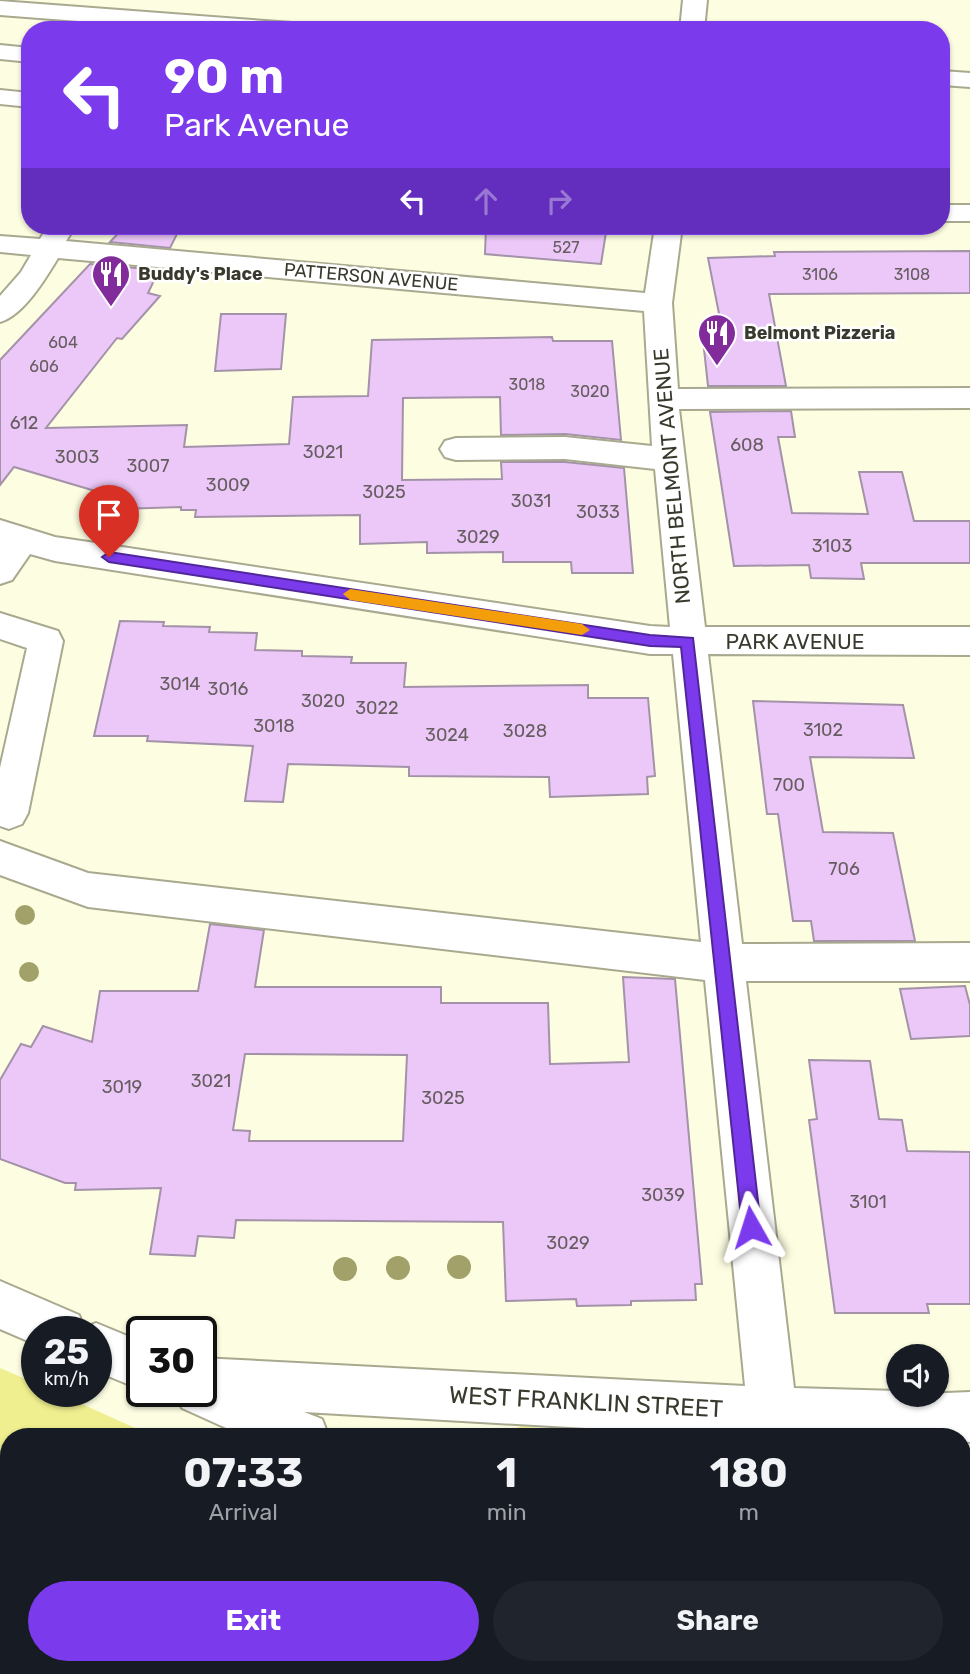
<!DOCTYPE html>
<style>
:root{--surface:#171b24;--page:#20242c;--text:#f1f3f6;--muted:#9ea1a6;--accent:#7c3aed}
body{margin:0;font-family:Rubik,sans-serif;background:var(--page);color:var(--text);height:100vh;display:flex;flex-direction:column;font-size:26px;white-space:nowrap}
*{box-sizing:border-box;margin:0}
p{font-size:23px;color:var(--muted)}
.icon{flex:none;width:38px;height:38px;fill:none;stroke:currentColor;stroke-width:2;stroke-linecap:round;stroke-linejoin:round}
.map{position:relative;flex:1;overflow:hidden}
.side{position:absolute;left:0px;top:1428px;width:971px;height:247px;display:flex;flex-direction:column;background:var(--surface);border-radius:28px 28px 0 0;box-shadow:0 2px 5px #0004}
.side>*{flex:none}
.guide{position:absolute;left:21px;top:21px;width:929px;height:214px;border-radius:28px;box-shadow:0 2px 5px #0004;background:#7c3aed;color:#fff;overflow:hidden}
.buttons{position:absolute;left:886px;top:1344px;display:grid;gap:14px}
.buttons a{display:grid;place-items:center;width:63px;height:63px;border-radius:50%;background:var(--surface);box-shadow:0 2px 5px #0004;font-size:35px}
.speed{position:absolute;left:21px;top:1316px;display:flex;gap:14px;font-size:35px;font-weight:700;text-align:center}
.speed>*{display:grid;place-content:center;width:91px;height:91px;border-radius:50%;background:var(--surface);box-shadow:0 2px 5px #0004;line-height:1}
.speed small{font-size:18px;font-weight:400}
.speed .limit{border:4px solid #111;border-radius:10px;background:#fff;color:#111}
.pin{position:absolute;display:grid;place-items:center;width:60px;height:60px;color:#fff;margin:-72px -30px;border-radius:50% 50% 50% 0;rotate:-45deg;box-shadow:0 0 7px #0007}
.pin .icon{rotate:45deg}
.me{position:absolute;width:77px;margin:-38px;rotate:354deg;stroke-linejoin:round;filter:drop-shadow(0 0 5px #0008)}
.turn{display:flex;align-items:center;gap:24px;height:147px;padding:0 28px;font-size:32px}
.turn .icon{width:91px;height:91px;stroke-width:2.5}
.turn b{display:block;font-size:49px;line-height:60px}
.lanes{display:flex;align-items:center;height:66px;padding:0 28px;background:#0003;justify-content:center;gap:35px;direction:ltr}
.lanes .off{opacity:.35}
.eta{display:flex;justify-content:space-evenly;align-items:center;height:119px;text-align:center}
.eta b{font-size:42px;font-weight:700;line-height:49px}
.primary-button{display:flex;gap:14px;margin-top:auto;padding:14px 28px}
.primary-button a{flex:1;height:80px;border-radius:42px;background:var(--accent);color:#fff;font-size:28px;font-weight:700;line-height:80px;text-align:center}
.primary-button a+a{background:var(--page);color:var(--text)}
.map>svg:first-child{display:block}
</style>
<div class="map">
<svg width="970" height="1674" viewBox="0 0 970 1674">
<rect width="100%" height="100%" fill="#fcfde1"/>
<path fill="#efef8f" d="M0 1368 37 1384V1391H53L155 1437H9V1528L0 1524Z
M522 1426 619 1437H508L513 1429Z
M962 1448H970V1513L963 1528Z
M302 1666H648L653 1674H319Z"/>
<path fill="#ebc8f7" stroke="#a392a8" stroke-width="2" fill-rule="evenodd" d="M125 226H181L170 248 110 242Z
M486 226H607L601 264 485 254Z
M970 251V293L769 294 786 386H708L704 349H726L708 258 775 256 774 252Z
M90 264 159 270 148 293 160 296 122 339 117 338 46 428 187 425 184 447 289 444 293 397 368 396 372 340 552 337 553 341H612L621 440 565 434 501 435 500 397 403 398 402 480 502 479 501 462H565L624 468 633 573H572L571 562H503V552L427 553V542L360 544V515L195 517 196 510H181V507L120 509 122 496H112L14 467 0 485V360Z
M221 314H286L281 369 215 371Z
M791 411 795 437H778L792 513 868 514 859 472H902L914 521H970V563H861L864 579 811 578 809 565 734 566 710 412Z
M120 621 164 622 163 626 210 627 209 632 257 633 255 650 302 651V656L352 657 351 663H406L404 687 588 685V698H648L655 776 647 777 648 794 550 797 549 777 409 776V767L288 764 283 802 245 801 253 746 147 741 148 736H94Z
M753 701 903 705 914 758 810 757 823 832 893 833 915 941H814L811 921H793L778 814H767Z
M210 924 264 930 255 987H441V1003H548L550 1064 629 1062 623 977 675 979 702 1284H695L696 1300 631 1301V1305L577 1306 576 1299 506 1301 503 1222 236 1220 234 1238 198 1236 195 1256 150 1254 161 1188 75 1190 76 1183H65L0 1159V1080L21 1044 31 1047 43 1026 92 1042 100 991H198ZM245 1054 407 1055 403 1141H249L250 1131 233 1130Z
M965 986 970 1005V1036L911 1039 900 989Z
M809 1060 870 1061 879 1119 902 1120 907 1151 970 1152V1304H927L929 1313H835L809 1120 817 1119Z"/>
<g fill="none" stroke-linecap="round" stroke-linejoin="round">
<defs>
<path id="minor" d="M683 0H707L704 30H680Z
M0 1 292 23 300 25 304 30H195L0 15Z
M0 45 30 48V62L0 59Z
M942 71 970 73V87L942 85Z
M0 90 30 93V107L0 104Z
M942 205H970V221H942Z
M48 226H70L73 230 66 241 645 293 655 226H682L672 303 678 389 970 388V408L679 409 705 627H970V655L708 654 742 944 970 943V981H746L794 1388 898 1391V1395L970 1392V1442L962 1441V1437H743L304 1412 322 1419 329 1437H246L182 1408 175 1391H201V1358L745 1386 705 980 88 907 0 875V841L88 873 701 942 673 654H650L55 561 30 554 12 580 0 584V520L55 537 650 626 670 627 655 469 565 459 456 460 445 457 440 449 445 441 456 438 565 437 652 446 644 311 58 258C46 278 23 316 0 322V296L21 272 31 255 0 252V236L40 239Z
M0 613 58 631 63 641 28 813 22 824 9 829 0 826V768L27 648 0 639Z
M0 1281 79 1315 84 1328 96 1323 142 1342V1390L96 1371V1332H37V1345L0 1329Z
M0 1568 9 1571V1624L0 1621Z
M9 1640V1666H38L35 1674H0V1644Z
M123 1666H190L193 1674H126Z
M708 1666H762L761 1674H707Z
M805 1666H874L877 1674H808Z"/>
</defs>
<use href="#minor" stroke="#a8a98f" stroke-width="4"/>
<use href="#minor" fill="#fff" fill-rule="evenodd"/>
</g>
<g fill="#a1a169">
<circle cx="25" cy="915" r="10"/>
<circle cx="29" cy="972" r="10"/>
<circle cx="459" cy="1267" r="12"/>
<circle cx="398" cy="1268" r="12"/>
<circle cx="345" cy="1269" r="12"/>
</g>
<path fill="#7c3aed" stroke="#51269a" stroke-width="2" d="M109 552 650 635 693 638 761 1227 758 1234 751 1237 745 1234 742 1227 681 647 650 646 109 562 102 557Z"/>
<path fill="#f59e0b" d="M350 589 582 624 590 630 582 635 350 600 343 594Z"/>
<defs>
<symbol id="restaurant-pin" viewBox="-11 -11 22 30"><path d="M0 17L-7.5 6A9.5 9.5 0 1 1 7.5 6Z" fill="#812c9a" stroke="#fff"/><path d="M-5-6h1v4h1v-4h1v4h1v-4h1v5L-1.5 .5V6h-2V.5L-5-1ZM5-6V6H3V1.5H1.5Q1.5-4 5-6Z" fill="#fff"/></symbol>
</defs>
<g fill-rule="evenodd">
<use href="#restaurant-pin" x="89" y="252" width="44" height="60"/>
<use href="#restaurant-pin" x="695" y="311" width="44" height="60"/>
</g>
<g text-anchor="middle" stroke-width="5" stroke-linejoin="round" paint-order="stroke">
<g font-size="16" fill="#665d60">
<text x="566" y="253">527</text>
<text x="820" y="280">3106</text>
<text x="912" y="280">3108</text>
<text x="63" y="348">604</text>
<text x="44" y="372">606</text>
<text x="527" y="390">3018</text>
<text x="590" y="397">3020</text>
</g>
<g font-size="18" font-weight="bold" fill="#39392e" stroke="#fff" text-anchor="start">
<text x="138" y="280">Buddy's Place</text>
<text x="744" y="339">Belmont Pizzeria</text>
</g>
<g font-size="18" fill="#39392e" stroke="#fff">
<text transform="translate(371 277) rotate(5)" y="6">PATTERSON AVENUE</text>
</g>
<g font-size="18" fill="#665d60">
<text x="24" y="429">612</text>
<text x="747" y="451">608</text>
<text x="323" y="458">3021</text>
<text x="77" y="463">3003</text>
<text x="148" y="472">3007</text>
<text x="228" y="491">3009</text>
<text x="384" y="498">3025</text>
<text x="531" y="507">3031</text>
<text x="598" y="518">3033</text>
<text x="478" y="543">3029</text>
<text x="832" y="552">3103</text>
<text x="180" y="690">3014</text>
<text x="228" y="695">3016</text>
<text x="323" y="707">3020</text>
<text x="377" y="714">3022</text>
<text x="274" y="732">3018</text>
<text x="823" y="736">3102</text>
<text x="525" y="737">3028</text>
<text x="447" y="741">3024</text>
<text x="789" y="791">700</text>
<text x="844" y="875">706</text>
<text x="211" y="1087">3021</text>
<text x="122" y="1093">3019</text>
<text x="443" y="1104">3025</text>
<text x="663" y="1201">3039</text>
<text x="868" y="1208">3101</text>
<text x="568" y="1249">3029</text>
</g>
<g font-size="21" fill="#39392e" stroke="#fff">
<text transform="translate(672 476) rotate(-95)" y="7">NORTH BELMONT AVENUE</text>
<text x="795" y="649">PARK AVENUE</text>
</g>
<g font-size="24" fill="#39392e" stroke="#fff">
<text transform="translate(586 1402) rotate(3)" y="8">WEST FRANKLIN STREET</text>
</g>
</g>
</svg>
<div class="buttons">
<a><svg class="icon" aria-label="sound" viewBox="0 0 24 24"><path d="M4 9h4l5-4v14l-5-4H4zM17 9q2 3 0 6"/></svg></a>
</div>
<div class="speed"><div>25<small>km/h</small></div><div class="limit">30</div></div>
<div class="pin" style="left:109px;top:557px;background:#d93025"><svg class="icon" aria-label="arrive" viewBox="0 0 24 24"><path d="M6 21V4h12l-3 4 3 4H6"/></svg></div>
<svg class="me" style="left:751px;top:1227px" viewBox="-20 -20 40 40"><path d="M0-17L14 15 0 8-14 15z" fill="#7c3aed" stroke="#fff" stroke-width="4"/></svg>
<div class="guide">
<div class="turn"><svg class="icon" aria-label="left" viewBox="0 0 24 24"><path d="M17 20v-9H6M10 6l-5 5 5 5"/></svg><div><b>90 m</b>Park Avenue</div></div>
<div class="lanes"><svg class="icon" aria-label="left" viewBox="0 0 24 24"><path d="M17 20v-9H6M10 6l-5 5 5 5"/></svg><svg class="icon off" aria-label="ahead" viewBox="0 0 24 24"><path d="M12 20V5M6 11l6-6 6 6"/></svg><svg class="icon off" aria-label="right" viewBox="0 0 24 24"><path d="M7 20v-9h11M14 6l5 5-5 5"/></svg></div>
</div>
<section class="side">
<div class="eta">
<div><b>07:33</b><p>Arrival</p></div>
<div><b>1</b><p>min</p></div>
<div><b>180</b><p>m</p></div>
</div>
<div class="primary-button"><a>Exit</a><a>Share</a></div>
</section>
</div>
